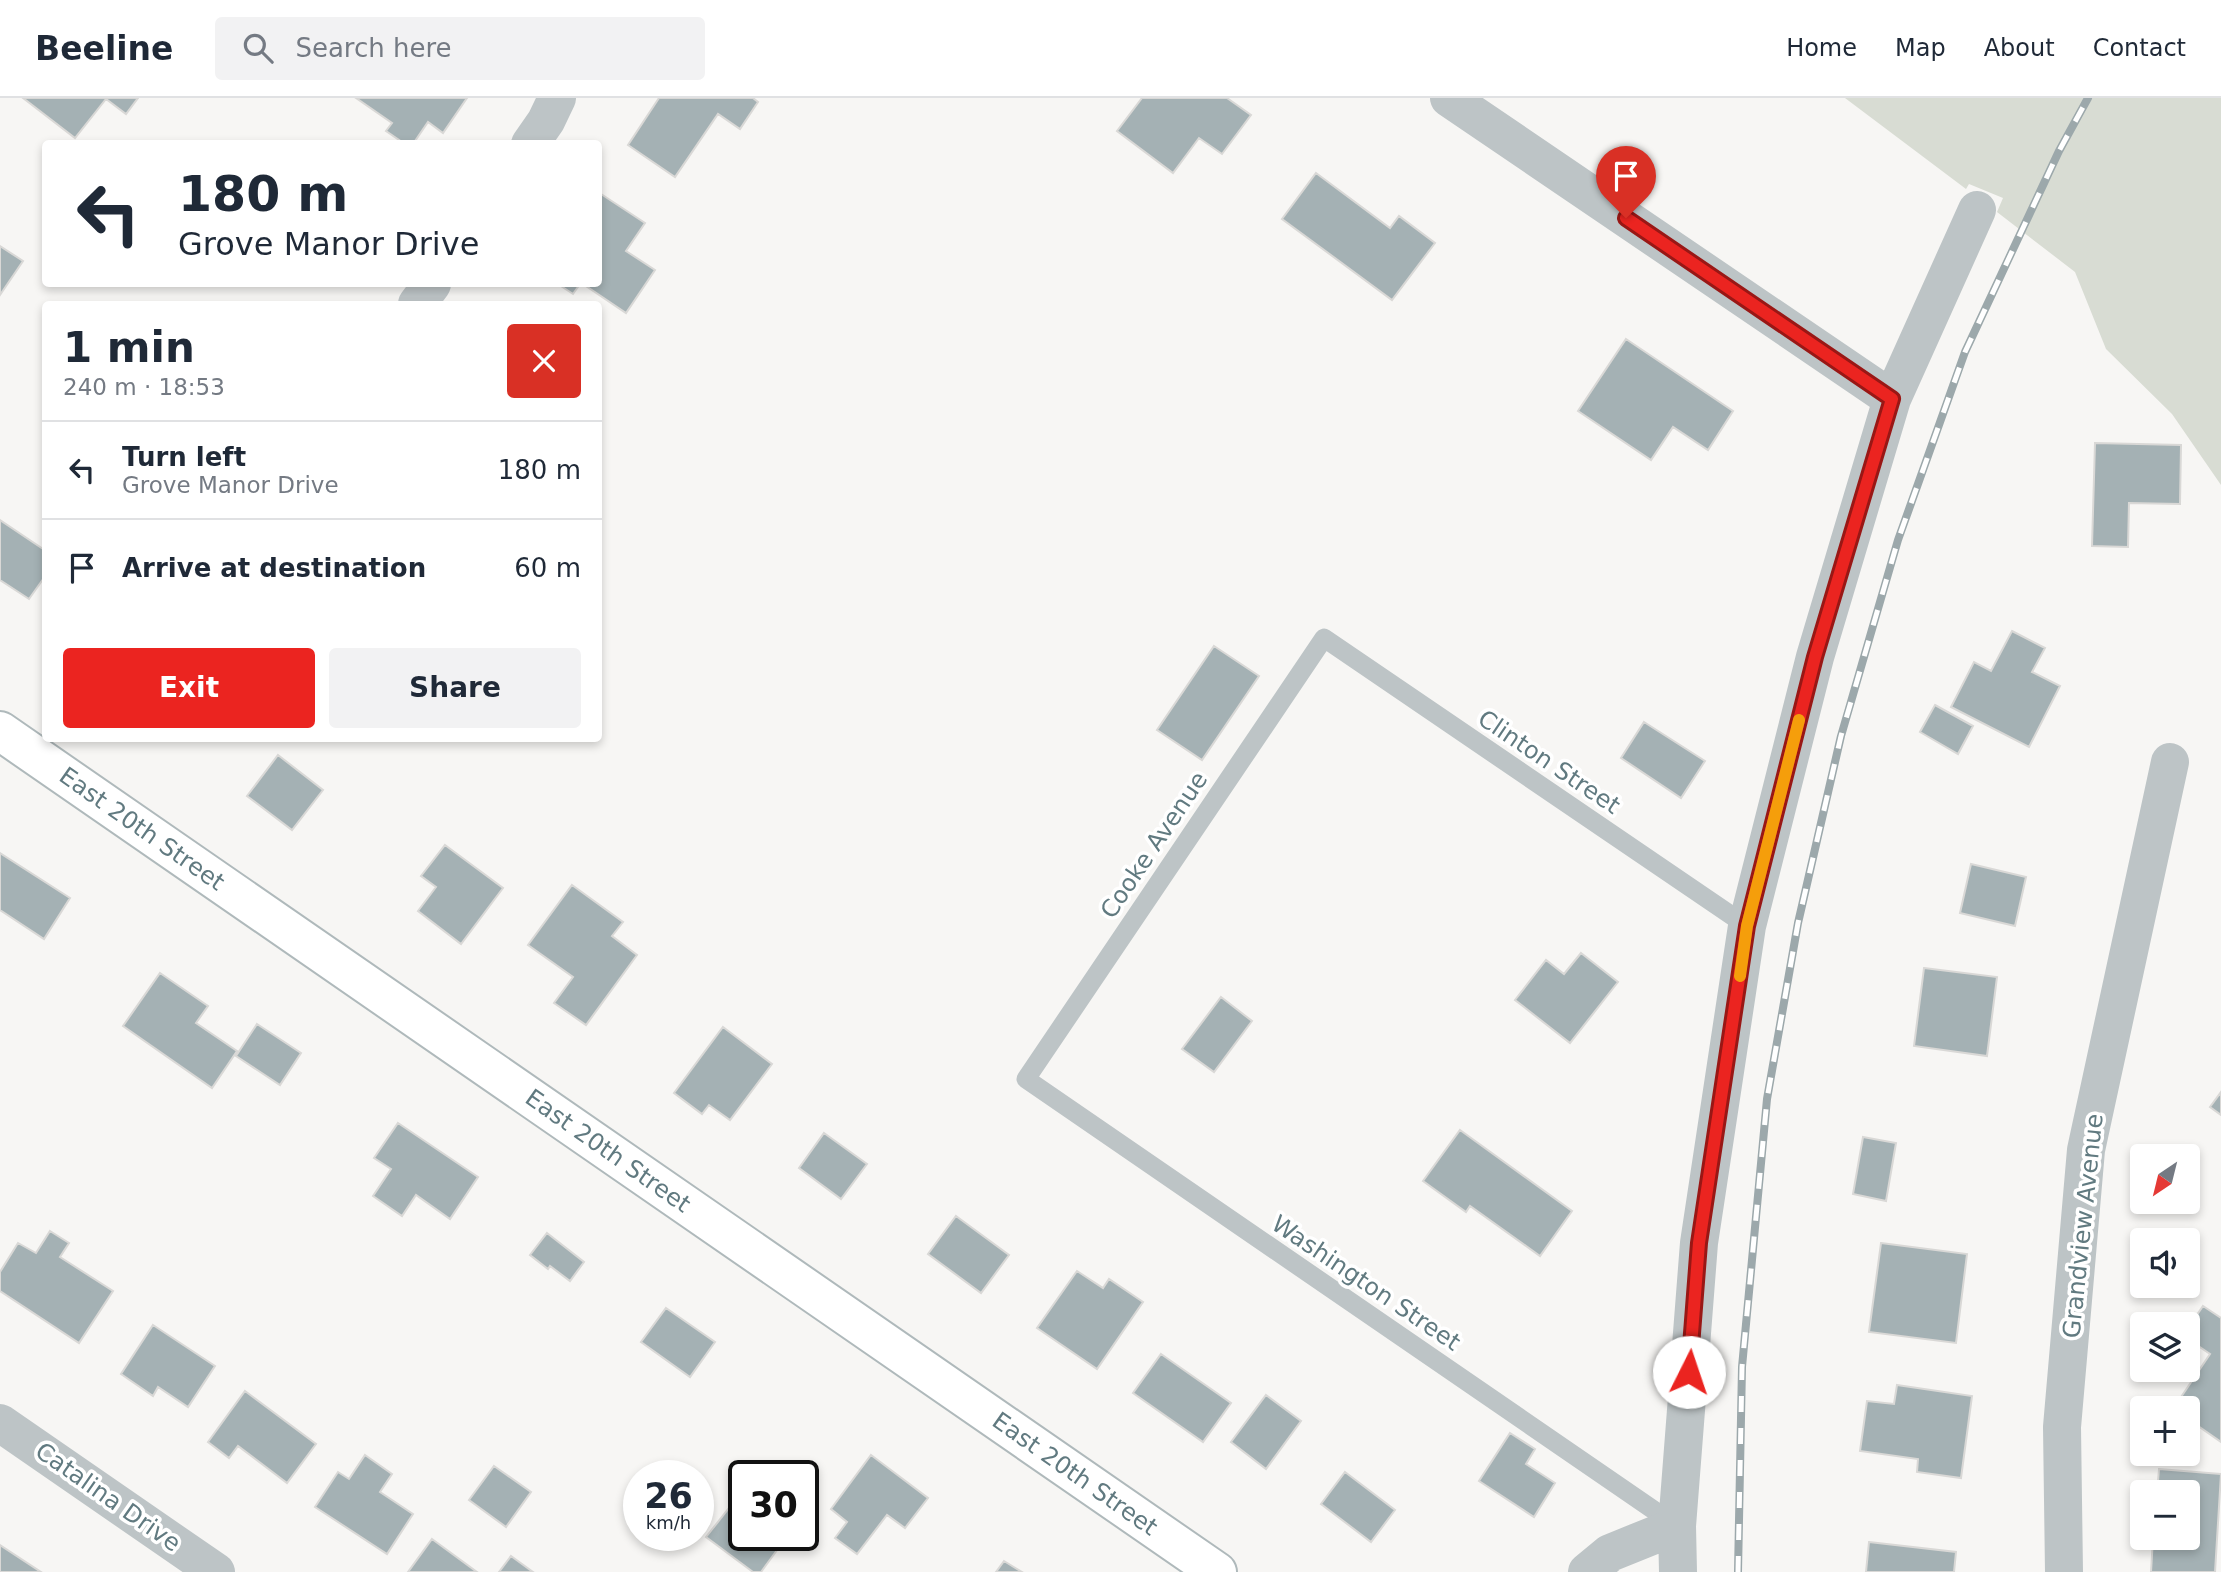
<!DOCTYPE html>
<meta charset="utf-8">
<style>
:root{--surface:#fff;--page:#f2f2f3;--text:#1f2937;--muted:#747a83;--line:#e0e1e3;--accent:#eb2420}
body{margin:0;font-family:"DejaVu Sans",sans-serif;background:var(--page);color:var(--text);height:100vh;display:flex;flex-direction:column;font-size:26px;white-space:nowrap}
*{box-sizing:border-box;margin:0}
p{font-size:23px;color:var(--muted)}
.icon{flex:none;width:38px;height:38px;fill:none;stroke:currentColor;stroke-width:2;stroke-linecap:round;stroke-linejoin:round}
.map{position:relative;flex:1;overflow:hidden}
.side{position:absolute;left:42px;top:203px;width:560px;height:441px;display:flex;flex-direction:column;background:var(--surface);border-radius:7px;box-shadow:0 4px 10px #0003}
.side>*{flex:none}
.top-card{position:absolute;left:42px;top:42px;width:560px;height:147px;border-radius:7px;box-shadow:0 4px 10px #0003;background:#fff;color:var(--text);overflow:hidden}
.needle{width:46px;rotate:215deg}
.fabs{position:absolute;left:2130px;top:1046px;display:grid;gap:14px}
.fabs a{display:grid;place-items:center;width:70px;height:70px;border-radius:7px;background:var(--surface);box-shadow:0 4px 10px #0003;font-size:35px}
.speed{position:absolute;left:623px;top:1362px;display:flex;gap:14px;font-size:35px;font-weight:700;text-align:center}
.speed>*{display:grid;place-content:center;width:91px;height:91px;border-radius:50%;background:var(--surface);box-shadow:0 4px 10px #0003;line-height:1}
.speed small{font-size:18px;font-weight:400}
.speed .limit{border:4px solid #111;border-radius:10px;background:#fff;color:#111}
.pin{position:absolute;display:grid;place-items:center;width:60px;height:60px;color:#fff;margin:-72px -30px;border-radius:50% 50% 50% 0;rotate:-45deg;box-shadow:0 0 7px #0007}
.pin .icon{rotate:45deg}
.me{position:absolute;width:77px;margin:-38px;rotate:4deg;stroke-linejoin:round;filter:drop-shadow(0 0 5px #0008)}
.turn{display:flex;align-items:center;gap:24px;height:147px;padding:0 21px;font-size:32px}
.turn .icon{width:91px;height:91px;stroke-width:2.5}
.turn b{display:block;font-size:49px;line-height:60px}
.round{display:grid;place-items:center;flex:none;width:74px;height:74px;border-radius:7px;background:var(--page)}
.headline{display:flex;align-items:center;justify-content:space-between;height:119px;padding:0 21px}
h1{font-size:42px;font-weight:700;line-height:52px}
.primary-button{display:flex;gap:14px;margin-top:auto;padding:14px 21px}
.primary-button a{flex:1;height:80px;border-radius:7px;background:var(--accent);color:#fff;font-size:28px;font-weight:700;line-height:80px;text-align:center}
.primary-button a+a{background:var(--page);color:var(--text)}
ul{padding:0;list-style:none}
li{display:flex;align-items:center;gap:21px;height:98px;padding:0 21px;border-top:2px solid var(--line)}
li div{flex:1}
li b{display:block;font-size:26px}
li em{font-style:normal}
header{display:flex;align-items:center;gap:42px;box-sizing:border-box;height:98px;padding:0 35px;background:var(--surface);border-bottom:2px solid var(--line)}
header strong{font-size:33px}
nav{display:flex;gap:38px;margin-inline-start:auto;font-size:24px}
.search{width:490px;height:63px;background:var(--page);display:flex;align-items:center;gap:18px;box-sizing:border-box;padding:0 24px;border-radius:7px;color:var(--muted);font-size:26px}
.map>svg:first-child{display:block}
</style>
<header>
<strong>Beeline</strong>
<div class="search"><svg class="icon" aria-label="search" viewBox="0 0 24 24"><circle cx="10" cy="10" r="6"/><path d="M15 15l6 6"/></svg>Search here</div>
<nav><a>Home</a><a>Map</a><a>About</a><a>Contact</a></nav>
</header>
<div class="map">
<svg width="2221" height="1474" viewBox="0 0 2221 1474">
<rect width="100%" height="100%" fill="#f7f6f4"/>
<path fill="#d8dcd3" d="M1845 0H2221V387L2172 316 2106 251 2075 174 1997 114 2003 100 1969 86 1966 91Z"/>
<path fill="#a4b1b4" stroke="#d9d8d6" stroke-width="2" d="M23 0H138L126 16 106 1 75 40Z
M356 0H467L443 35 428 24 413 46H405L386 33 392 25Z
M659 0H753L758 4 740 31 718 16 675 79 628 47Z
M1142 0H1227L1251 17 1222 56 1199 40 1173 75 1117 33Z
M1316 75 1390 130 1399 118 1435 145 1392 202 1282 121Z
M598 94 645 125 626 153 655 172 626 215 583 186H598Z
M0 148 23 163 0 197Z
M558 186H580L573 196Z
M1626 241 1733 313 1708 352 1673 329 1651 362 1578 313Z
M2095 345 2181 347 2180 406 2129 405 2128 449 2092 448Z
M0 422 46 453V477L29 501 0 482Z
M2012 533 2045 550 2032 574 2060 588 2029 649 1951 609 1974 564 1991 573Z
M1214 548 1259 578 1202 662 1157 632Z
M1935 607 1973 628 1958 656 1920 634Z
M1644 624 1705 663 1681 700 1621 660Z
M278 657 323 692 292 732 247 698Z
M445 747 503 790 461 846 418 813 436 789 421 778Z
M0 755 70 800 44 841 0 812Z
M1971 766 2026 779 2015 828 1960 815Z
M572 787 623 824 612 838 637 857 586 927 554 905 573 879 528 847Z
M1581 855 1618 884 1570 945 1515 902 1546 862 1564 876Z
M1924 870 1997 879 1987 958 1914 948Z
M160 875 208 908 196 925 237 953 212 990 123 928Z
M1221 899 1252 923 1214 974 1182 951Z
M257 926 301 955 280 987 236 958Z
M723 929 772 966 730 1022 709 1007 702 1016 674 995Z
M2221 994V1017L2210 1009Z
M398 1025 478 1079 450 1121 416 1097 402 1118 373 1098 391 1071 374 1060Z
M1460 1032 1572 1113 1540 1158 1470 1108 1466 1114 1423 1083Z
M824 1035 867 1066 841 1101 799 1070Z
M1863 1039 1896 1045 1886 1103 1853 1096Z
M956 1118 1009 1157 981 1195 928 1156Z
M50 1133 69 1145 60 1159 113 1193 79 1245 0 1193V1174L18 1145 36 1155Z
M547 1135 584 1164 570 1183 550 1168 548 1171 530 1157Z
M1881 1145 1967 1156 1956 1245 1869 1234Z
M1077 1173 1103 1190 1109 1181 1143 1204 1097 1271 1037 1230Z
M2203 1208 2221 1220V1344L2188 1321V1311H2173L2210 1256 2188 1241V1230Z
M666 1210 715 1244 690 1279 641 1244Z
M153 1227 215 1268 188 1309 158 1289 153 1298 121 1276Z
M1161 1256 1231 1305 1203 1344 1133 1295Z
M1897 1287 1972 1298 1961 1380 1917 1374 1918 1361 1860 1353 1867 1303 1894 1306Z
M245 1293 316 1346 287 1385 238 1348 229 1360 208 1344Z
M1266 1297 1301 1323 1266 1371 1231 1344Z
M1510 1335 1535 1351 1526 1366 1555 1385 1534 1419 1479 1383Z
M365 1357 392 1376 380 1394 413 1416 387 1456 315 1409 338 1374 349 1381Z
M871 1357 928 1400 905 1430 887 1417 857 1456 835 1440 847 1424 831 1411Z
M494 1368 531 1394 506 1429 469 1402Z
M2159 1371 2221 1376 2215 1474H2151L2153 1440H2188V1395H2157Z
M1345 1374 1395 1412 1371 1444 1321 1406Z
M729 1410 744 1421V1437H764L780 1448 761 1474H753L706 1439Z
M432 1441 477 1474H408Z
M1869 1444 1956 1454 1954 1474H1866Z
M0 1447 41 1474H0Z
M511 1458 533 1474H499Z
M1004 1463 1022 1474H996Z"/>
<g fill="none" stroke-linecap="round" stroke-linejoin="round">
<defs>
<path id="secondary" d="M0 633 1217 1474"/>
</defs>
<use href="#secondary" stroke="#afb9bb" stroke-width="42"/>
<path stroke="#bdc4c6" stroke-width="19" d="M1677 1428 1026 981 1324 540 1747 828"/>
<path stroke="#bdc4c6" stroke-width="38" d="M1449 0 1892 301
M530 46 546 23 557 0
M417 206 432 186
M0 1325 216 1474
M1587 1474 1610 1455 1677 1428
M1678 1474 1677 1428 1699 1145 1747 828 1815 559 1892 301 1977 112
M2064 1474 2062 1329 2086 1052 2170 664"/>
<use href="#secondary" stroke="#fff" stroke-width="38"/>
<defs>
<path id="rail" d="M1738 1474 1742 1269 1767 1001 1798 825 1841 638 1898 442 1965 254 2059 53 2088 0"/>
</defs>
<use href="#rail" stroke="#9ca8ab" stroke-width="8"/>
<use href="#rail" stroke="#fff" stroke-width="5" stroke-dasharray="16" stroke-linecap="butt"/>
</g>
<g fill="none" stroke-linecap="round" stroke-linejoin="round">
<defs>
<path id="route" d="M1626 120 1892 301 1815 559 1747 828 1699 1145 1689 1274"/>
</defs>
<use href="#route" stroke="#991715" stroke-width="18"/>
<use href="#route" stroke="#eb2420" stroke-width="12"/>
<path stroke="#f59e0b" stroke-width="12" d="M1740 878 1747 828 1799 622"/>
</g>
<g text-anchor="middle" stroke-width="7" stroke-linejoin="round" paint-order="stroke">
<g font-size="24" fill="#617a80" stroke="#fff">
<text transform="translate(1549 664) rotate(34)" y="8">Clinton Street</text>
<text transform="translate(142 731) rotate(35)" y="8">East 20th Street</text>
<text transform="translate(1154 747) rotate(-56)" y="8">Cooke Avenue</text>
<text transform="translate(608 1053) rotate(35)" y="8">East 20th Street</text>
<text transform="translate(2083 1128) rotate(-84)" y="8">Grandview Avenue</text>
<text transform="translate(1366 1185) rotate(34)" y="8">Washington Street</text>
<text transform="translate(1075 1376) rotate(35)" y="8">East 20th Street</text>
<text transform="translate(108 1399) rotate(35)" y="8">Catalina Drive</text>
</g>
</g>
</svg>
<div class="fabs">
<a><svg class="needle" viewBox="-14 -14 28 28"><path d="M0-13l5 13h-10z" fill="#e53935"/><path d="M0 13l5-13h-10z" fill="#747a83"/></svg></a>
<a><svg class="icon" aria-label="sound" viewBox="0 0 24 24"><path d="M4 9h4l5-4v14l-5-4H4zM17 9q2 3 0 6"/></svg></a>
<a><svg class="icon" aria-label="layers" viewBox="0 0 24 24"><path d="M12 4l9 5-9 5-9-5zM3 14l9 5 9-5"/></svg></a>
<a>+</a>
<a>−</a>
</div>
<div class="speed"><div>26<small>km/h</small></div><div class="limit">30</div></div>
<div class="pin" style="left:1626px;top:120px;background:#d93025"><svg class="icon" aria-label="arrive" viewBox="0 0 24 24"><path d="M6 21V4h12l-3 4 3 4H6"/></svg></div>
<svg class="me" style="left:1689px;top:1274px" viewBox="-20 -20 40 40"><circle r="19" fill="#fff"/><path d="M0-13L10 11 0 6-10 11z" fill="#eb2420"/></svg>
<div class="top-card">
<div class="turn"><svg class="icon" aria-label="left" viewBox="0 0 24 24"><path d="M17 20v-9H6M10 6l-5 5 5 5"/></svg><div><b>180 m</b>Grove Manor Drive</div></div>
</div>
<section class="side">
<div class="headline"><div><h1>1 min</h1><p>240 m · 18:53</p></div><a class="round" style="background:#d93025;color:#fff"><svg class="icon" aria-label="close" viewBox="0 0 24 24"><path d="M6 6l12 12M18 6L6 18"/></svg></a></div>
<ul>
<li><svg class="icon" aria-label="left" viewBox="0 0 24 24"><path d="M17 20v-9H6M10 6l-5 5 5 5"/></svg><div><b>Turn left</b><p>Grove Manor Drive</p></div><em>180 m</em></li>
<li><svg class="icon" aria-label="arrive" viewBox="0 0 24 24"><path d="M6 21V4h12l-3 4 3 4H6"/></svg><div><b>Arrive at destination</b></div><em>60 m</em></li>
</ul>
<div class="primary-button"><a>Exit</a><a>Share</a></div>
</section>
</div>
